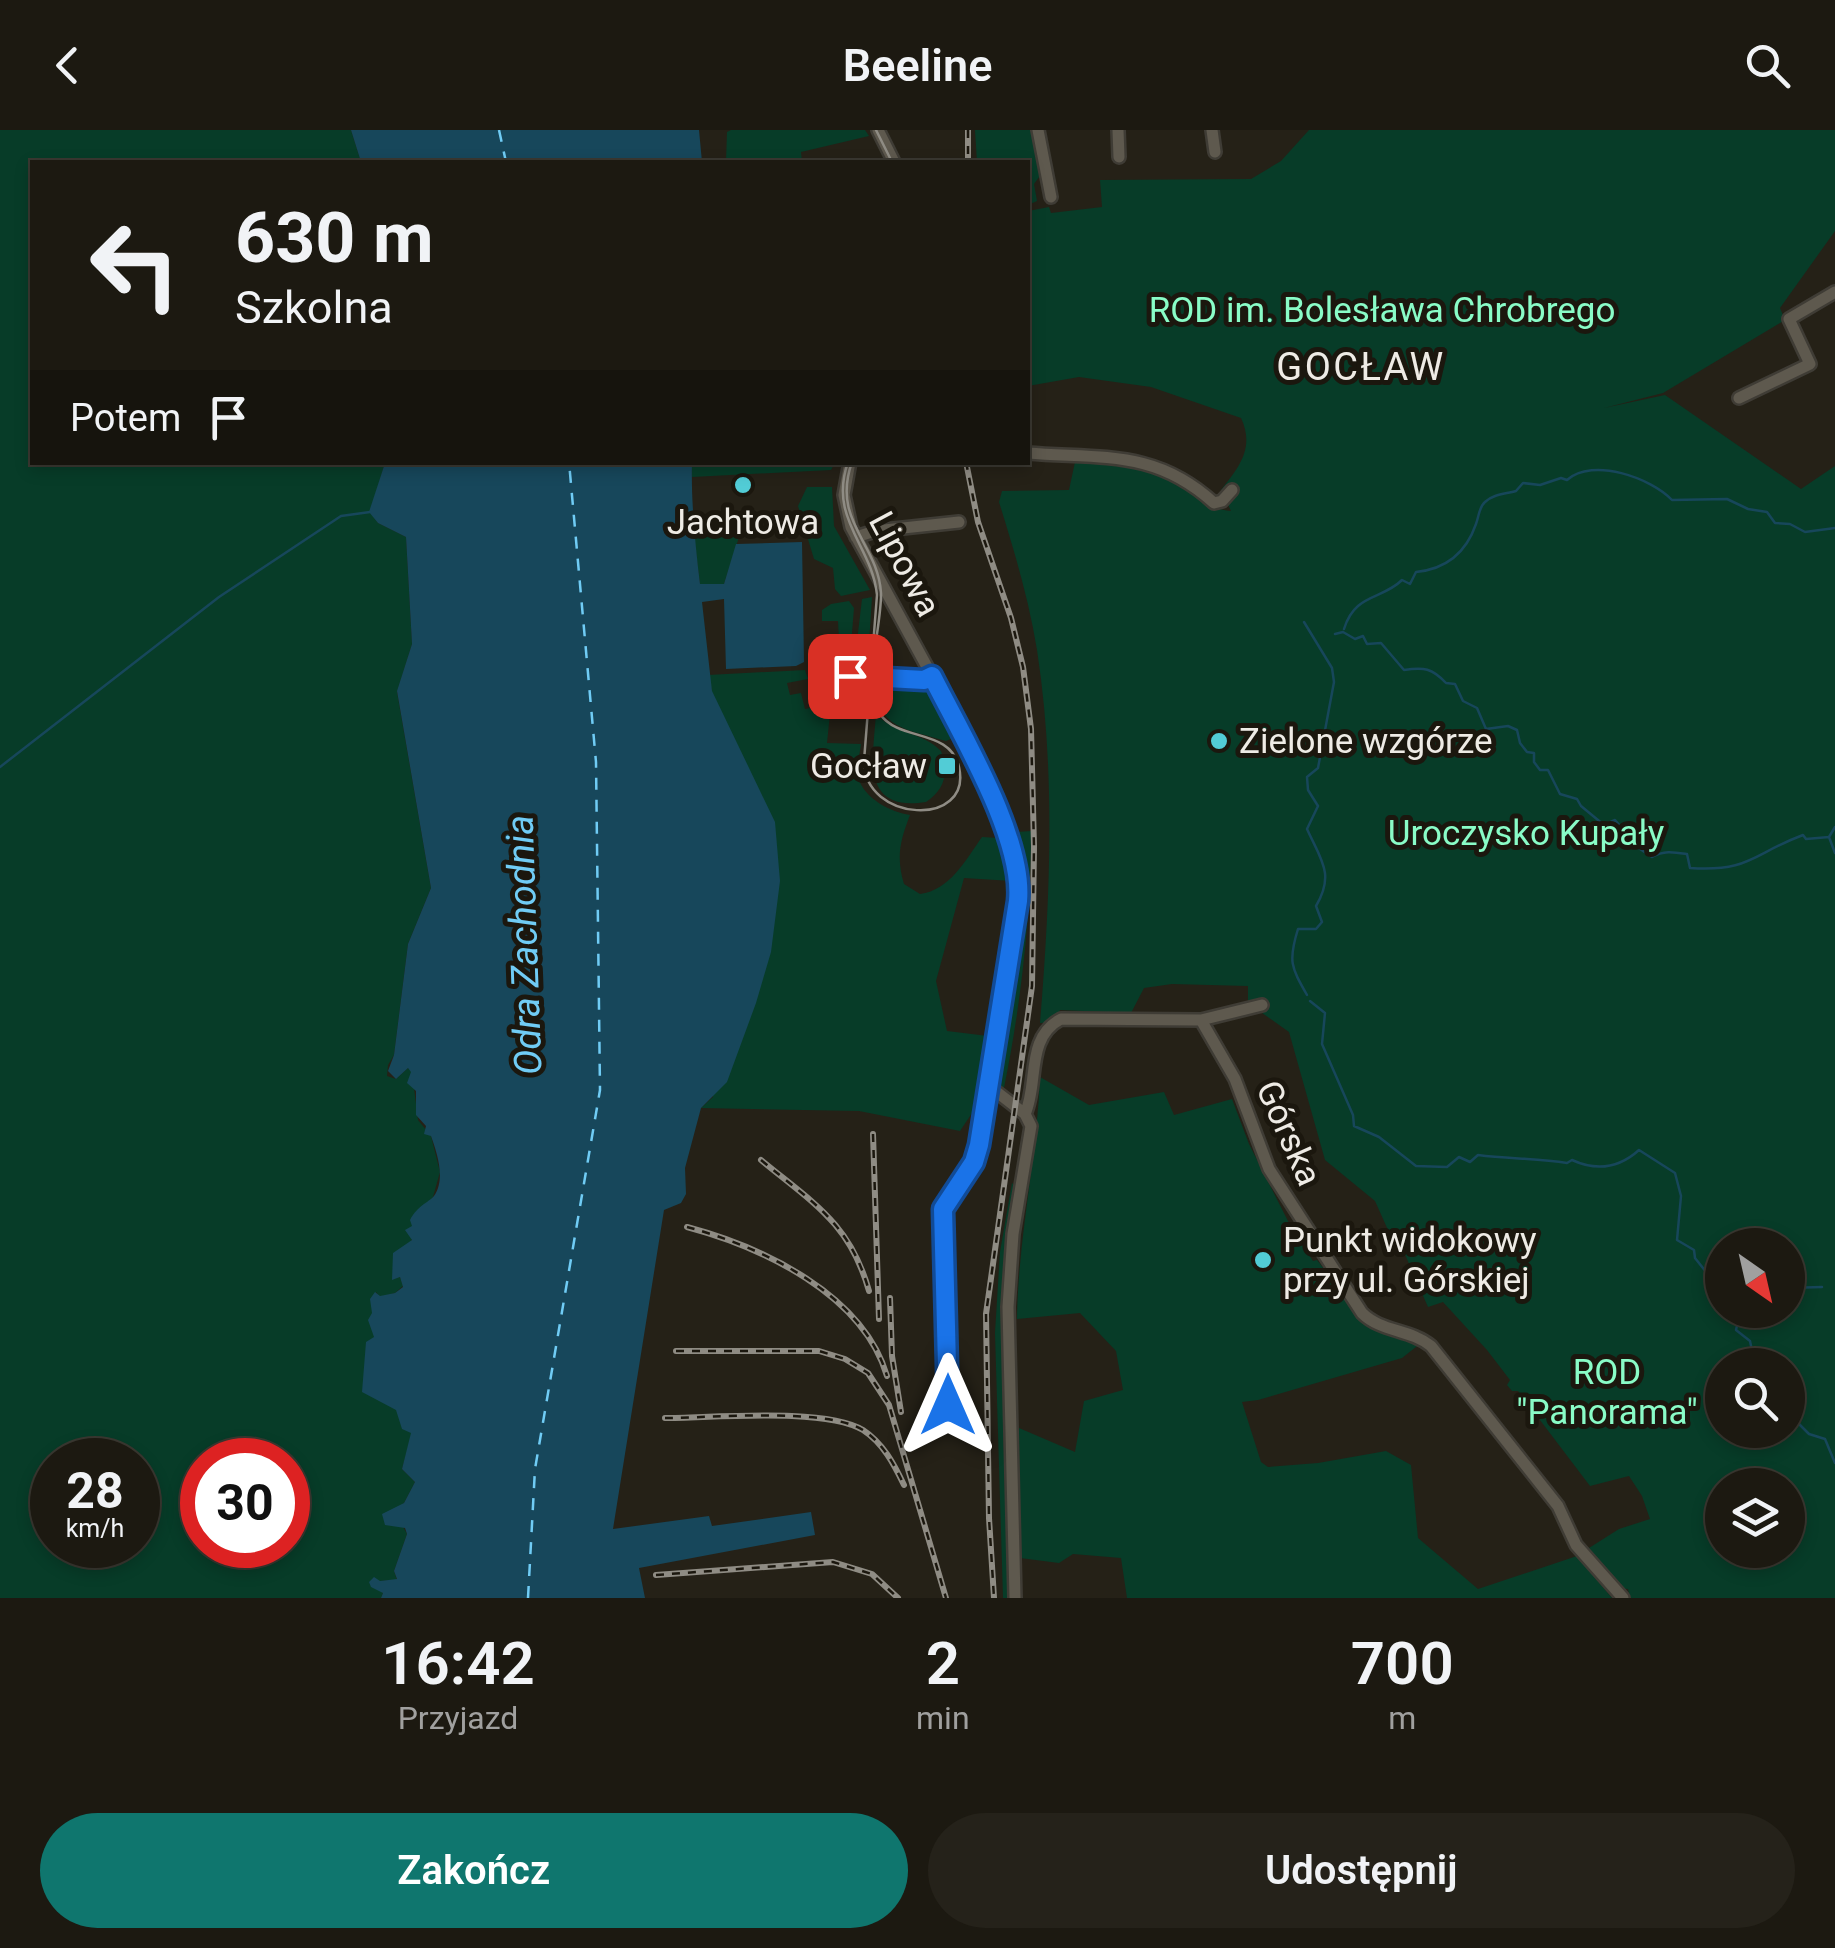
<!DOCTYPE html>
<html lang="pl">
<meta charset="utf-8">
<style>
:root{--surface:#1c1911;--page:#25221a;--text:#f1f3f6;--muted:#a0a09f;--line:#3a3831;--accent:#0f766e}
body{margin:0;font-family:Roboto,sans-serif;background:var(--page);color:var(--text);height:100vh;display:flex;flex-direction:column;font-size:38px;white-space:nowrap}
*{box-sizing:border-box;margin:0}
p{font-size:32px;color:var(--muted)}
.icon{flex:none;width:55px;height:55px;fill:none;stroke:currentColor;stroke-width:2;stroke-linecap:round;stroke-linejoin:round}
.map{position:relative;height:1468px;overflow:hidden}
.side{display:flex;flex-direction:column;background:var(--surface);flex:1}
.side>*{flex:none}
.guide{position:absolute;left:30px;top:30px;width:1000px;height:305px;border-radius:0px;box-shadow:0 5px 15px #0003,0 0 0 2px var(--line);background:#1c1911;color:var(--text);overflow:hidden}
.needle{width:65px;rotate:146deg}
.buttons{position:absolute;left:1705px;top:1098px;display:grid;gap:20px}
.buttons a{display:grid;place-items:center;width:100px;height:100px;border-radius:50%;background:var(--surface);box-shadow:0 5px 15px #0003,0 0 0 2px var(--line);font-size:50px}
.speed{position:absolute;left:30px;top:1308px;display:flex;gap:20px;font-size:50px;font-weight:700;text-align:center}
.speed>*{display:grid;place-content:center;width:130px;height:130px;border-radius:50%;background:var(--surface);box-shadow:0 5px 15px #0003,0 0 0 2px var(--line);line-height:1}
.speed small{font-size:25px;font-weight:400}
.speed .limit{border:15px solid #d22;background:#fff;color:#111}
.pin{position:absolute;display:grid;place-items:center;width:85px;height:85px;color:#fff;margin:-42px;border-radius:20px;box-shadow:0 5px 15px #0006}
.me{position:absolute;width:110px;margin:-55px;rotate:0deg;stroke-linejoin:round;filter:drop-shadow(0 0 8px #0008)}
.turn{display:flex;align-items:center;gap:35px;height:210px;padding:0 40px;font-size:45px}
.turn .icon{width:130px;height:130px;stroke-width:2.5}
.turn b{display:block;font-size:70px;line-height:85px}
.then{display:flex;align-items:center;height:95px;padding:0 40px;background:#0003;gap:20px;font-size:38px}
.eta{display:flex;justify-content:space-evenly;align-items:center;height:170px;text-align:center}
.eta b{font-size:60px;font-weight:600;line-height:70px}
.action{display:flex;gap:20px;margin-top:auto;padding:20px 40px}
.action a{flex:1;height:115px;border-radius:60px;background:var(--accent);color:#fff;font-size:40px;font-weight:600;line-height:115px;text-align:center}
.action a+a{background:var(--page);color:var(--text)}
header{display:flex;justify-content:space-between;align-items:center;height:130px;padding:0 40px;background:var(--surface);font-size:45px;font-weight:600}
.map>svg:first-child{display:block}
</style>
<header><svg class="icon" aria-label="back" viewBox="0 0 24 24"><path d="M15 5l-7 7 7 7"/></svg>Beeline<svg class="icon" aria-label="search" viewBox="0 0 24 24"><circle cx="10" cy="10" r="6"/><path d="M15 15l6 6"/></svg></header>
<div class="map">
<svg width="1835" height="1468" viewBox="0 0 1835 1468">
<rect width="100%" height="100%" fill="#252117"/>
<path fill="#073c28" fill-rule="evenodd" d="M0 0H351L361 32H32V332L385 333 370 382 378 393 406 407 412 514 397 562 431 758 408 814 394 925 388 935 387 946 396 949 408 938 412 942 418 990 431 1006 440 1042 433 1067 412 1096V1109L393 1149 400 1147 403 1156 395 1163 380 1167 376 1162C368 1205 385 1268 412 1303L402 1339 415 1352 404 1373 394 1380 407 1404 394 1441 397 1450 380 1451 378 1458 383 1463 381 1468H0ZM52 1330H138V1415H52ZM202 1330H288V1415H202Z
M731 0H865L869 6 801 22 802 32H726L727 2Z
M975 0H1033L1042 43 1034 54 1037 71 1028 75V32H977Z
M1309 0H1835V101L1780 178 1785 190 1663 263 1604 278 1665 265 1801 359 1835 336V1468H1630L1628 1459 1620 1458 1589 1418 1619 1399 1650 1389 1642 1366 1629 1346 1590 1356 1518 1261H1512L1507 1255 1510 1250 1487 1220 1443 1172 1428 1177 1396 1104 1388 1100 1375 1071 1325 1030 1289 902 1248 873V856L1172 854 1144 858 1131 883 1060 880 1054 892 1040 893C1050 770 1056 643 1037 520 1029 470 1014 420 999 372L1002 361 1069 360 1075 332C1111 335 1151 337 1183 355 1203 367 1206 379 1231 381L1221 360C1239 337 1255 318 1241 288L1151 257 1079 247 1028 256V81L1049 77 1051 83 1102 77 1100 50 1251 49 1281 31ZM1722 1115H1788V1180H1722ZM1722 1235H1788V1300H1722ZM1722 1355H1788V1420H1722Z
M692 333H835L831 340 692 347Z
M807 357H832L834 396 870 460 841 466 835 459 833 438 814 429 798 376Z
M740 404 724 454H700L694 407Z
M872 467 868 529 855 528 862 469Z
M849 471 854 478 850 528 840 529 838 491H822V480L831 474Z
M805 540 808 549 787 553 790 565 801 563 805 579 831 574 827 613 861 614C860 623 856 638 858 647 864 669 891 682 910 685 900 711 896 727 904 754L920 764C950 760 965 731 982 707L999 708 1006 722 1012 751 964 748 936 851 947 901 988 906 978 974 960 1001 859 981 701 978 713 967 712 561 708 545Z
M875 551 928 554 953 608 946 611C907 599 876 599 875 551Z
M876 584C894 604 923 602 941 621 949 643 945 659 926 672 860 682 873 628 876 584Z
M1031 701C1031 787 1021 874 1004 958L1001 956 998 930 1025 755V737L1017 702Z
M1040 947 1089 975 1164 962 1174 985 1232 969 1249 1014 1290 1095 1313 1131 1317 1130 1369 1196 1421 1213 1402 1228 1258 1270 1242 1272 1261 1332 1268 1337 1318 1333 1386 1321 1411 1335 1418 1408 1478 1459 1577 1426 1612 1468H1127L1121 1428 1073 1424 1059 1433 1020 1428 1019 1298 1075 1322 1084 1271 1123 1260 1116 1221 1080 1183 1017 1189C1018 1108 1037 1028 1040 947Z
M1012 1053 1015 1056C996 1195 1004 1328 1009 1468H1003L995 1203 1000 1122Z"/>
<path fill="#17475b" d="M351 0H699L702 32H361Z
M385 333H692C691 370 695 413 700 454H724L736 414 802 412 804 532 796 536 726 539 724 469 702 472 712 561 775 692 780 751 771 822 756 873 727 952 701 978 685 1038 686 1064 681 1073 664 1080 613 1399 709 1386 712 1396 811 1382 815 1405 639 1438 645 1468H381L383 1463 371 1457 369 1452 374 1447 380 1451 397 1449 394 1441 407 1404 405 1398 385 1395 382 1384 404 1373 415 1352 402 1339 411 1303 402 1299 396 1280 362 1262 366 1212 374 1207 368 1190 372 1183 370 1169 375 1162 380 1166 395 1163 403 1157 400 1147 392 1150 393 1123 412 1110 405 1100 412 1096 410 1090C418 1075 428 1073 434 1066 446 1049 437 1023 431 1006L424 1004 426 996 416 985V961L407 953 411 942 408 938 396 949 388 941 394 925 408 814 431 758 397 561 412 514 406 407 378 393 369 382Z"/>
<g fill="none" stroke-linecap="round" stroke-linejoin="round">
<path stroke="#17475b" stroke-width="2.5" d="M1304 492 1332 538 1334 552 1318 638 1307 647 1308 660 1318 676 1307 699C1321 730 1335 744 1316 776L1322 792 1316 799H1298C1288 831 1291 837 1307 865
M1344 499C1355 463 1382 470 1402 450L1410 454 1416 442C1446 439 1466 423 1476 394 1479 386 1479 377 1485 372 1493 364 1506 364 1516 361L1523 353 1540 355 1561 348 1567 350C1593 327 1651 348 1672 370L1727 369 1748 379 1767 382 1775 393 1790 394 1805 402 1835 398
M1335 504 1343 502 1355 509 1363 506 1367 514 1381 513 1404 540C1424 537 1432 538 1446 553L1455 554 1463 571 1477 578 1486 599 1508 596 1517 600 1520 613 1527 622 1534 623V632L1540 640H1548L1560 664 1577 669 1581 676 1604 695 1615 690 1640 719 1652 727C1664 720 1674 722 1687 724L1690 738C1750 742 1752 724 1803 705L1806 709 1829 707 1835 697
M0 637 219 467 341 386 370 382
M1829 707 1835 723
M1310 871 1325 883 1322 914 1353 985 1354 996 1379 1007 1416 1036 1447 1037 1459 1027 1470 1032 1478 1025C1508 1029 1537 1028 1567 1033L1572 1030C1596 1041 1618 1039 1639 1020L1675 1043 1681 1066 1677 1110 1694 1120 1695 1128 1722 1162
M1788 1158 1822 1157
M1731 1180 1738 1191 1736 1200 1750 1211 1755 1235
M1788 1294 1796 1291 1809 1304 1825 1309 1835 1333"/>
<path stroke="#70ccf5" stroke-width="2.5" stroke-dasharray="12 10" stroke-linecap="butt" d="M499 0 506 32
M528 1468 535 1339 600 960 596 632 569 332"/>
<defs>
<path id="minor" d="M878 0 894 32
M1038 0 1051 67
M1118 0 1119 27
M1212 0 1215 22
M1739 268 1810 234 1789 189 1835 162
M1028 323C1101 329 1155 319 1214 373L1222 371 1232 360
M850 332 844 365 851 397 932 546 1005 698 1018 740V771L979 1015 974 1032 943 1079 948 1259 947 1284 942 1292
M856 407 875 401 959 392
M834 545 925 550 932 546
M1201 890 1235 949 1269 1039 1362 1183C1381 1202 1410 1199 1431 1216L1558 1376 1576 1415 1623 1468
M989 956 1025 984 1031 996 1013 1104 1008 1177 1015 1468
M1025 984C1039 953 1025 908 1061 889L1201 890 1262 875"/>
</defs>
<use href="#minor" stroke="#3f3c35" stroke-width="16"/>
<use href="#minor" stroke="#5e594e" stroke-width="11"/>
<path stroke="#8f8c84" stroke-width="2.5" d="M876 0 892 32
M848 332C828 389 872 415 877 465L864 631C864 693 973 698 959 637 950 598 899 612 880 584 862 559 882 494 881 463 878 413 831 391 852 332"/>
<defs>
<path id="rail" d="M968 0V32
M966 332 978 392 1011 488 1023 537 1031 599 1034 716 1032 856 986 1184 989 1388 994 1468
M873 1004 879 1189
M761 1030C813 1073 850 1093 869 1161
M687 1097C762 1117 863 1164 887 1246
M890 1168 892 1226 901 1282
M676 1221H819L845 1229 868 1243 889 1275 946 1468
M665 1288C712 1288 825 1277 863 1300 883 1313 894 1334 904 1355
M656 1445 833 1432 872 1444 898 1468"/>
</defs>
<use href="#rail" stroke="#8f8c84" stroke-width="6"/>
<use href="#rail" stroke="#1b170e" stroke-width="2.5" stroke-dasharray="8" stroke-linecap="butt"/>
</g>
<g fill="none" stroke-linecap="round" stroke-linejoin="round">
<defs>
<path id="route" d="M850 546 924 550 932 546C961 604 1024 708 1018 771L979 1015 974 1032 943 1079 948 1275"/>
</defs>
<use href="#route" stroke="#114b97" stroke-width="25"/>
<use href="#route" stroke="#1a73e8" stroke-width="18"/>
</g>
<g fill="#52ccd6" stroke="#1b170e" stroke-width="4">
<circle cx="743" cy="355" r="10"/>
<circle cx="1219" cy="611" r="10"/>
<rect x="937" y="626" width="20" height="20" rx="5"/>
<circle cx="1263" cy="1130" r="10"/>
</g>
<g text-anchor="middle" stroke-width="10" stroke-linejoin="round" paint-order="stroke">
<g font-size="35" fill="#89fcc7" stroke="#1b170e">
<text x="1382" y="192">ROD im. Bolesława Chrobrego</text>
<text x="1526" y="715">Uroczysko Kupały</text>
<text x="1607" y="1254">ROD<tspan x="1607" dy="40">"Panorama"</tspan></text>
</g>
<g font-size="35" fill="#eeebe5" stroke="#1b170e" text-anchor="start">
<text x="743" y="404" text-anchor="middle">Jachtowa</text>
<text x="1239" y="623">Zielone wzgórze</text>
<text x="927" y="648" text-anchor="end">Gocław</text>
<text x="1283" y="1122">Punkt widokowy<tspan x="1283" dy="40">przy ul. Górskiej</tspan></text>
</g>
<g font-size="35" fill="#eeebe5" stroke="#1b170e">
<text transform="translate(905 434) rotate(62)" y="12">Lipowa</text>
<text transform="translate(1289 1003) rotate(66)" y="12">Górska</text>
</g>
<g font-size="38" letter-spacing="2.5" fill="#eeebe5" stroke="#1b170e">
<text x="1361" y="250">GOCŁAW</text>
</g>
<g font-size="38" font-style="italic" fill="#70ccf5" stroke="#1b170e">
<text transform="translate(524 815) rotate(-92)" y="13">Odra Zachodnia</text>
</g>
</g>
</svg>
<div class="buttons">
<a><svg class="needle" viewBox="-14 -14 28 28"><path d="M0-13l5 13h-10z" fill="#e53935"/><path d="M0 13l5-13h-10z" fill="#a0a09f"/></svg></a>
<a><svg class="icon" aria-label="search" viewBox="0 0 24 24"><circle cx="10" cy="10" r="6"/><path d="M15 15l6 6"/></svg></a>
<a><svg class="icon" aria-label="layers" viewBox="0 0 24 24"><path d="M12 4l9 5-9 5-9-5zM3 14l9 5 9-5"/></svg></a>
</div>
<div class="speed"><div>28<small>km/h</small></div><div class="limit">30</div></div>
<div class="pin" style="left:850px;top:546px;background:#d93025"><svg class="icon" aria-label="arrive" viewBox="0 0 24 24"><path d="M6 21V4h12l-3 4 3 4H6"/></svg></div>
<svg class="me" style="left:948px;top:1275px" viewBox="-20 -20 40 40"><path d="M0-17L14 15 0 8-14 15z" fill="#1a73e8" stroke="#fff" stroke-width="4"/></svg>
<div class="guide">
<div class="turn"><svg class="icon" aria-label="left" viewBox="0 0 24 24"><path d="M17 20v-9H6M10 6l-5 5 5 5"/></svg><div><b>630 m</b>Szkolna</div></div>
<div class="then">Potem<svg class="icon" aria-label="arrive" viewBox="0 0 24 24"><path d="M6 21V4h12l-3 4 3 4H6"/></svg></div>
</div>
</div>
<section class="side">
<div class="eta">
<div><b>16:42</b><p>Przyjazd</p></div>
<div><b>2</b><p>min</p></div>
<div><b>700</b><p>m</p></div>
</div>
<div class="action"><a>Zakończ</a><a>Udostępnij</a></div>
</section>
